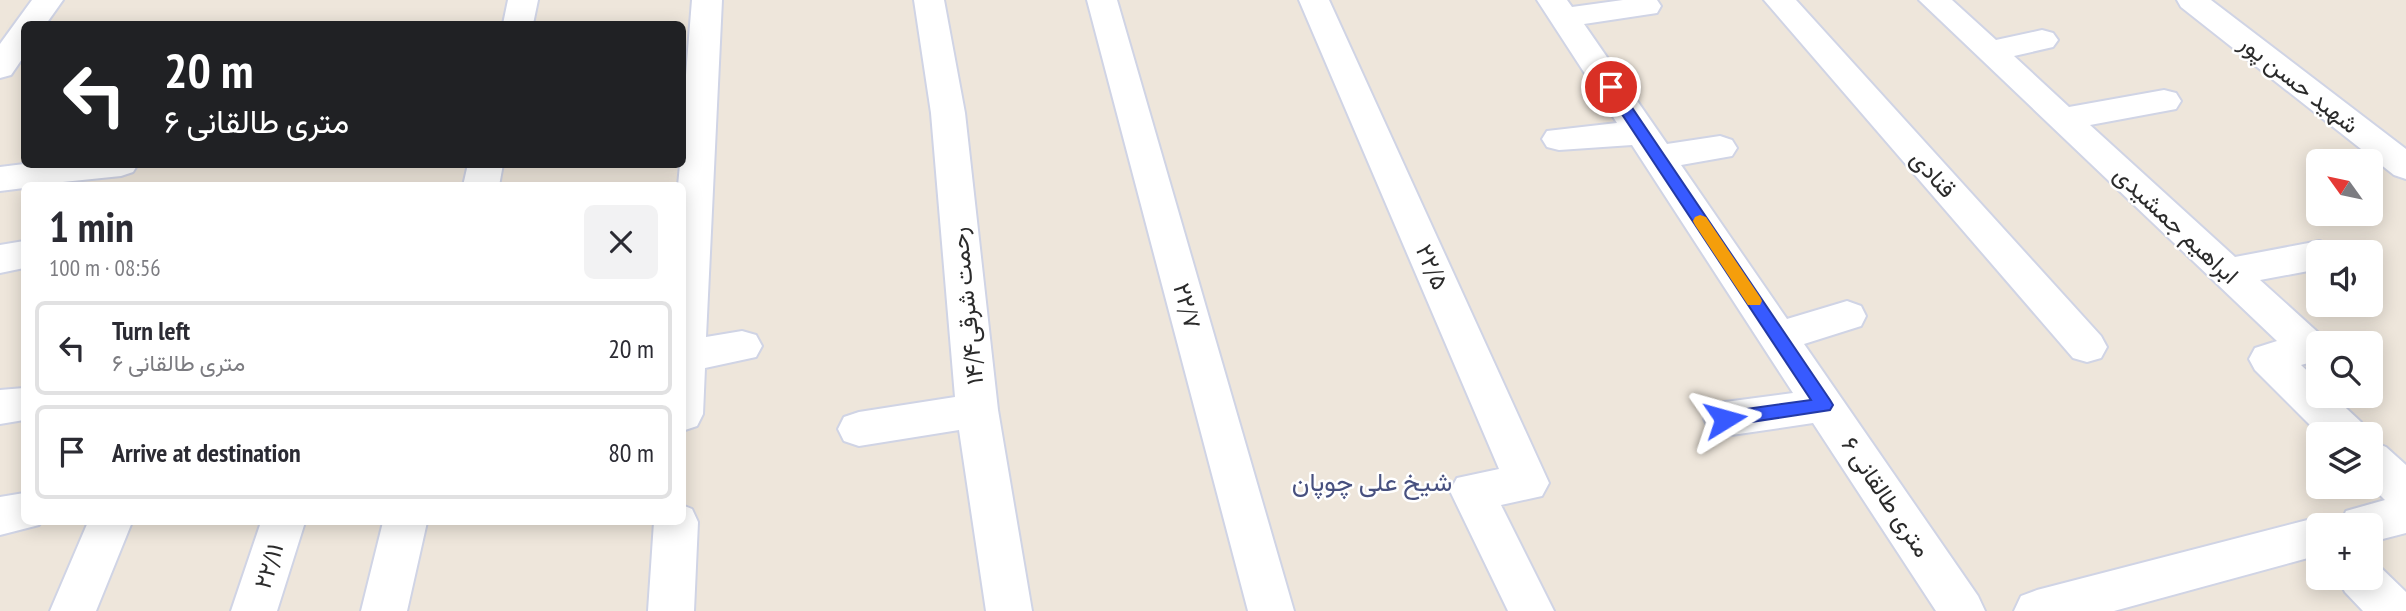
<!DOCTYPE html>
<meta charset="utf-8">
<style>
:root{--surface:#fff;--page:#f2f2f3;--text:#2b2b33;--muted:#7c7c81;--line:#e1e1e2}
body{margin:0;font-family:"PT Sans Narrow",Vazirmatn,sans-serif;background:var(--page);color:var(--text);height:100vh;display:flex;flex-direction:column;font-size:26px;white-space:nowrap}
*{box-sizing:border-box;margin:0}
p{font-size:23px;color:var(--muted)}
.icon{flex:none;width:38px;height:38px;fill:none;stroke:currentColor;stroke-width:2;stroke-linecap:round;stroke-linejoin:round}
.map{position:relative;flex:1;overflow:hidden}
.sheet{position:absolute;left:21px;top:182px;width:665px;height:343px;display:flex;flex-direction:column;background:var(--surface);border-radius:10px;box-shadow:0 4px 18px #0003}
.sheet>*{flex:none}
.top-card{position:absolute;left:21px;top:21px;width:665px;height:147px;border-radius:10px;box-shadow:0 4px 18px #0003;background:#202124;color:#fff;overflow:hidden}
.needle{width:46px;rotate:303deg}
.controls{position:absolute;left:2306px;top:149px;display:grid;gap:14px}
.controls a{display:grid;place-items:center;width:77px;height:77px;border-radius:10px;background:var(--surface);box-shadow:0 4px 18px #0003;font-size:35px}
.pin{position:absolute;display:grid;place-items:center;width:60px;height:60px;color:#fff;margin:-30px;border:4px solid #fff;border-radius:50%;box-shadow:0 2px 7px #0007}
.me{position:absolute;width:77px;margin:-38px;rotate:82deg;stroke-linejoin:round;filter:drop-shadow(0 0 5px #0008)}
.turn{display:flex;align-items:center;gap:24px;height:147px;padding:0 28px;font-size:32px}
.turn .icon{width:91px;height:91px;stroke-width:2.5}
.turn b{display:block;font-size:49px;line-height:60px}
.round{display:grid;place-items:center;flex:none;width:74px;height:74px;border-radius:10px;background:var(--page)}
.headline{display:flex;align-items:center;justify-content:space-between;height:119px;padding:0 28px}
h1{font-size:42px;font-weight:600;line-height:52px}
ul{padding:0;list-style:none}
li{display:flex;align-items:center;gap:21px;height:94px;margin:0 14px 10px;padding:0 14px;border:4px solid var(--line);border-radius:10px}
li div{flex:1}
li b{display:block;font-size:26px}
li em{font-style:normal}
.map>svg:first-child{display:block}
</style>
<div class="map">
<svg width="2406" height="611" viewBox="0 0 2406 611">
<rect width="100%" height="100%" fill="#eee6db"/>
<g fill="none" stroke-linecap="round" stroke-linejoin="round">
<defs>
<path id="minor" d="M32 0H63L46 24H24V56L11 75 0 78V44Z
M508 0H538L533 24H503Z
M692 0H722L706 337 742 331 756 335 762 346 756 357 705 368 703 414 697 426 682 431V186H678L680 164H682V125Z
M914 0H944L965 113 998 410 1032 611H986L959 430 859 446 844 441 838 429 844 417 859 412 955 397 931 113Z
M1087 0H1117L1294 611H1248Z
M1299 0H1329L1549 483 1542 496 1501 505 1554 611H1508L1450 491 1457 478 1499 469Z
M1537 0H1567L1572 7 1623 0H1657L1661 6 1657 13 1584 24 1667 144 1720 136 1732 140 1737 148 1732 156 1681 165 1787 319 1847 301 1861 306 1866 316 1861 326 1804 344 1978 596 1985 611H1936L1813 423 1725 436 1710 431 1704 419 1710 407 1725 402 1793 393 1632 145 1559 150 1547 147 1542 139 1547 131 1617 123Z
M1764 0H1796L2101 336 2107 347 2101 358 2087 362 2073 358Z
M1919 0H1952L1996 40 2042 30 2053 33 2058 40 2053 47 2014 56 2069 107 2164 90 2176 93 2181 101 2176 109 2090 125 2235 257 2319 241 2332 245 2336 252H2319V269L2260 280 2323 337 2326 343H2319V360L2301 365 2319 382V396H2333L2361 422 2367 434H2319L2255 370 2249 359 2255 348 2277 341Z
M2177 0H2211L2406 149V179L2394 175 2181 7Z
M24 164H138L133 172 121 176 24 186V188L0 191V167Z
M468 164H503L499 186H463Z
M24 241V268L0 273V245Z
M24 388V420L0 424V390Z
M2371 441 2386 447 2406 465V533L2371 542V525H2340L2346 511 2385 500 2371 486Z
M24 493V522H41L39 525 0 535V497Z
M682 505 692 509 698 522 694 611H648L654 522H682Z
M2319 517 2336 525H2319V555L2114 611H2014L2021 596 2037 590Z
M88 522H132L96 611H50Z
M261 522H305L277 611H231Z
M383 522H427L407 611H361Z
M2371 561 2377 564 2406 592V611H2363L2345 592 2338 578H2371Z"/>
</defs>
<use href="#minor" stroke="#d0d4e5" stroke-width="4"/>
<use href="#minor" fill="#fff" fill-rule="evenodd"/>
</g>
<path fill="#375aff" stroke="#243aa6" stroke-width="2" d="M1611 83 1616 84 1830 400 1833 405 1830 410 1725 426 1719 424 1717 419 1719 414 1725 412 1811 400 1604 87Z"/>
<path fill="#f59e0b" d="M1700 215 1706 217 1760 297 1762 301 1760 305H1748L1695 225 1693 221 1695 217Z"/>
<g text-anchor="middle" stroke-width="5" stroke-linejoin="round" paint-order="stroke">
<g font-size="24" fill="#2b2b2b" stroke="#fff">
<text transform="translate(2299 84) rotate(38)" y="8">شهید حسن پور</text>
<text transform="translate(1933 174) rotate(48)" y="8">قنادی</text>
<text transform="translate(2176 225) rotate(43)" y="8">ابراهیم جمشیدی</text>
<text transform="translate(1432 267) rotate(66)" y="8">۲۲/۵</text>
<text transform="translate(967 306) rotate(-96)" y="8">۱۴/۴رحمت شرقی</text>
<text transform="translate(1187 306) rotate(74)" y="8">۲۲/۷</text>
<text transform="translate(1886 497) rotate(56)" y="8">۶ متری طالقانی</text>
<text transform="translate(269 566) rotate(-72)" y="8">۲۲/۱۱</text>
</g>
<g font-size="26" fill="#47507f" stroke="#fff">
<text x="1372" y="491">شیخ علی چوپان</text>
</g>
</g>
</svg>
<div class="controls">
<a><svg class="needle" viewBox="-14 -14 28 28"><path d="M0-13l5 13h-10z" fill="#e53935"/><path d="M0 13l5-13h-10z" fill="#7c7c81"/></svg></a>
<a><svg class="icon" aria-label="sound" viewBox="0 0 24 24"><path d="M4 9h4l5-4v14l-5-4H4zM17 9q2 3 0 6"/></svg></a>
<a><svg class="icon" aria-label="search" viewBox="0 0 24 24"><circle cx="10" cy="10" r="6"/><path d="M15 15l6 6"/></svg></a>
<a><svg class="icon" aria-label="layers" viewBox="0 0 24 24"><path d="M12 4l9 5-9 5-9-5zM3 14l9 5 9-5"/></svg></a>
<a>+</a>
</div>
<div class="pin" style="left:1611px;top:87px;background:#d93025"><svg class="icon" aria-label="arrive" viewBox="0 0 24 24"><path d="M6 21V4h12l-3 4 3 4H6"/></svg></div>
<svg class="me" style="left:1725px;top:419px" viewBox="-20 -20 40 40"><path d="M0-17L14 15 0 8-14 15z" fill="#375aff" stroke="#fff" stroke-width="4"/></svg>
<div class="top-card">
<div class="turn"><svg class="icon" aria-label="left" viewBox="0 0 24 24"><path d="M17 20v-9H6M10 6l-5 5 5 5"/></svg><div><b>20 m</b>۶ متری طالقانی</div></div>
</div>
<section class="sheet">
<div class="headline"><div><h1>1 min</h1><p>100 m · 08:56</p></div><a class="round"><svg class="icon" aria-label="close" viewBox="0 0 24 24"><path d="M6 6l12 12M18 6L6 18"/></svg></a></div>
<ul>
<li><svg class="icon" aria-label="left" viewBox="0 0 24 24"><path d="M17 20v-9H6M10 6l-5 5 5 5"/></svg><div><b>Turn left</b><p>۶ متری طالقانی</p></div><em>20 m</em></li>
<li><svg class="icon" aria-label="arrive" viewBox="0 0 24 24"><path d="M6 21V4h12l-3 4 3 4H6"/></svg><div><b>Arrive at destination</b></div><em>80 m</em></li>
</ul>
</section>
</div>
